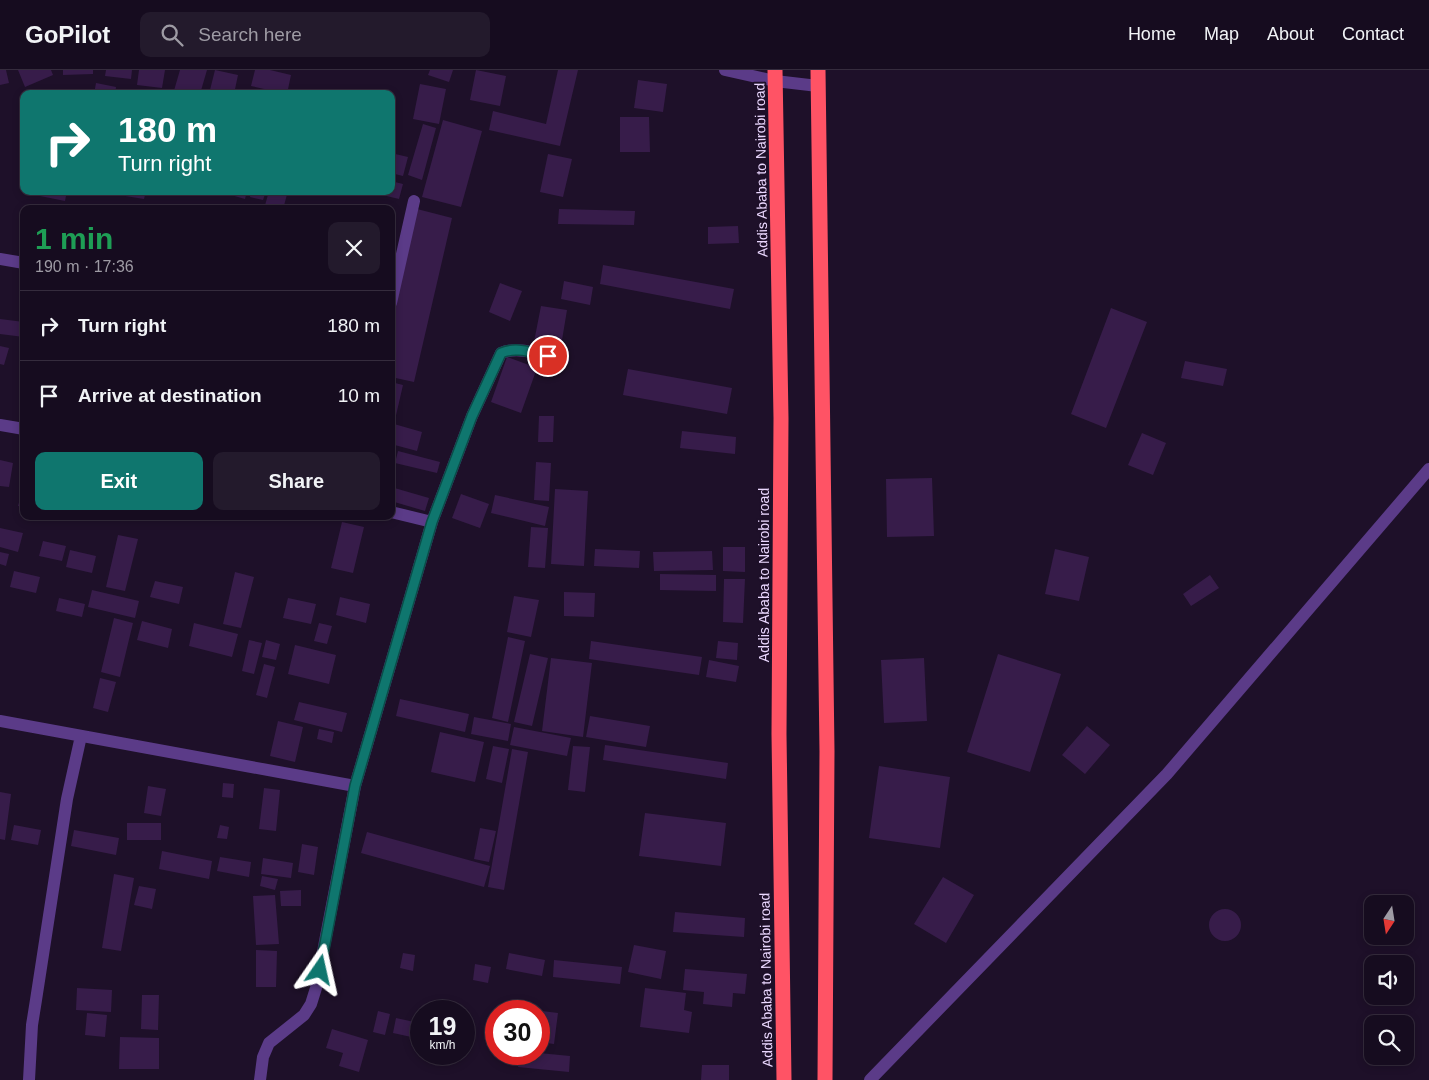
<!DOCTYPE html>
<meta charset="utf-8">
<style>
:root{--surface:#160c1f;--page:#231a2c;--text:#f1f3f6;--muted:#9e9ba4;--line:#352c3d;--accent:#0f766e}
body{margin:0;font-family:Arial,sans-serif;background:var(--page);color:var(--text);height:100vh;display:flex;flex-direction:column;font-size:19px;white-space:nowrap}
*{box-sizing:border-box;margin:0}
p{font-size:16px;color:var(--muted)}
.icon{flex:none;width:28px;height:28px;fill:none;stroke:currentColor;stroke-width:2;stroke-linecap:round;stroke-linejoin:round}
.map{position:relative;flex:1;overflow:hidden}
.panel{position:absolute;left:20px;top:135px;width:375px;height:315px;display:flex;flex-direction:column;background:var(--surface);border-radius:10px;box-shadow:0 2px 8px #0003,0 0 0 1px var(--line)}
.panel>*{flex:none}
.top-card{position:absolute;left:20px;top:20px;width:375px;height:105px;border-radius:10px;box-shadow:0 2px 8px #0003,0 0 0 1px var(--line);background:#0f766e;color:#fff;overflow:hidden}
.needle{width:32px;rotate:192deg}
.fabs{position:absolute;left:1364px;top:825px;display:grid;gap:10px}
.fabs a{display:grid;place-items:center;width:50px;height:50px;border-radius:10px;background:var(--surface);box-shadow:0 2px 8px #0003,0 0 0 1px var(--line);font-size:25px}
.speed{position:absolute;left:410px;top:930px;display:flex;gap:10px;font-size:25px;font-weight:700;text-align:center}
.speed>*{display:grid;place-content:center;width:65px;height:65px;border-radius:50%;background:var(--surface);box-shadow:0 2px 8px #0003,0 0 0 1px var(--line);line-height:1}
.speed small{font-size:12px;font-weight:400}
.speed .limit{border:8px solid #d22;background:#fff;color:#111}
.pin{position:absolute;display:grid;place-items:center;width:42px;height:42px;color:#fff;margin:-21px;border:2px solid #fff;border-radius:50%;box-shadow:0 1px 5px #0007}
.me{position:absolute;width:55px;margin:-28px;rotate:11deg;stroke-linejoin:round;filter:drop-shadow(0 0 4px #0008)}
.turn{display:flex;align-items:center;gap:18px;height:105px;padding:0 15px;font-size:22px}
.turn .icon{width:65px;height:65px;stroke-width:2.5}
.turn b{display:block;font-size:35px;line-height:42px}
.round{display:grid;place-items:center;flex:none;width:52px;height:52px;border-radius:10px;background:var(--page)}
.overview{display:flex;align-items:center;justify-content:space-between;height:85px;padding:0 15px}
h1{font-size:30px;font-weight:700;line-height:38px;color:#1e9e55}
.action{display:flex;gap:10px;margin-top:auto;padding:10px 15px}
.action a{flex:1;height:58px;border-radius:10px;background:var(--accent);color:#fff;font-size:20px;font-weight:700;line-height:58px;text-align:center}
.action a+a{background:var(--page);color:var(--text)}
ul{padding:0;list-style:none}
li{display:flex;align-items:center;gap:15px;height:70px;padding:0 15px;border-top:1px solid var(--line)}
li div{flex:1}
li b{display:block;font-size:19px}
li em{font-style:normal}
header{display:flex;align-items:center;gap:30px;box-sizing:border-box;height:70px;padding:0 25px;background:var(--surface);border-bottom:1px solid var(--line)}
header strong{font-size:24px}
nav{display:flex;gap:28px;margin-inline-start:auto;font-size:18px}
.search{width:350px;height:45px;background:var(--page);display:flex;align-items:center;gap:12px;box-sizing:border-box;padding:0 18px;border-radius:10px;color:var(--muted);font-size:19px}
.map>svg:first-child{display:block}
</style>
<header>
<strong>GoPilot</strong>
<div class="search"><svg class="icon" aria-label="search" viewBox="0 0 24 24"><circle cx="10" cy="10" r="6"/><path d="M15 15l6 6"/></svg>Search here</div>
<nav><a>Home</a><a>Map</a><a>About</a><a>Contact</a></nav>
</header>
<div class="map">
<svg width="1429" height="1010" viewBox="0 0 1429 1010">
<rect width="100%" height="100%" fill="#1e1029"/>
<path fill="#371c4a" d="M0 0H6L9 13 0 15Z
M18 0H51L53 5 25 17Z
M63 0H93V4L63 5Z
M106 0H132L131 9 105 6Z
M139 0H165L162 18 137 15Z
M180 0H207L200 24H173Z
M215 0 238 5 234 24H209Z
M255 0H270L291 5 287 24 251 16Z
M430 0H453L449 12 428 5Z
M476 0 506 6 500 36 470 30Z
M558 0H578L560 76 489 60 493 41 546 54Z
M638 10 667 14 663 42 634 38Z
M96 13 116 17 115 24H94Z
M420 14 446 19 439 54 413 49Z
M620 47H649L650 82H620Z
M443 50 482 61 461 137 422 127Z
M423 54 436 58 422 110 408 105Z
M391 83 408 87 403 106 391 103Z
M548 84 572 89 563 127 540 122Z
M391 111 403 114 399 129 370 122 391 121Z
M36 121H67L65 131 35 125Z
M94 121H108V124Z
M114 121H146L144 129 113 124Z
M217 121H247L245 129Z
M251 121H266L263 130 250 127Z
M269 121H288L283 139H264Z
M417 139 452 148 414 312 391 307V248Z
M559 139 635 141 634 155 558 154Z
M738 156 739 173 708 174V157Z
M603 195 734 219 730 239 600 214Z
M564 211 593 217 590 235 561 229Z
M500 213 522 221 510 251 489 242Z
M24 230V242L20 241Z
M541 236 567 240 560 282 533 277Z
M1111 238 1147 252 1106 358 1071 344Z
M0 249 24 252V267L0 264Z
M0 276 9 278 4 295 0 294Z
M507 287 537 298 521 343 491 332Z
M1185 291 1227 299 1223 316 1181 308Z
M628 299 732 318 727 344 623 325Z
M391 312 403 315 394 354 422 362 417 381 391 374Z
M539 346H554L553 372H538Z
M682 361 736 367 735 384 680 378Z
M1142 363 1166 373 1153 405 1128 395Z
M398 381 440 392 437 403 395 393Z
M0 390 13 393 9 417 0 416Z
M536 392 551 393 549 431 534 430Z
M932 408 934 466 887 467 886 409Z
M391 417 429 428 425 441 391 431Z
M23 418H24V437L18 436Z
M555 419 588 421 584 496 551 494Z
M461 424 489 434 480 458 452 448Z
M495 425 549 437 545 456 491 443Z
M342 452 364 457 353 503 331 498Z
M531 457 548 458 545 498 528 497Z
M0 458 23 463 18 482 0 477Z
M118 465 138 469 125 521 106 517Z
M43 471 66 476 62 491 39 486Z
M723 477H745V502L723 501Z
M595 479 640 481 639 498 594 496Z
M1055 479 1089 487 1079 531 1045 524Z
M70 480 96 486 92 503 66 497Z
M712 481 713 500 654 501 653 482Z
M0 482 9 484 6 496 0 494Z
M14 501 40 507 36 523 10 517Z
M235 502 254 507 241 558 223 554Z
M660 504 716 505V521L660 520Z
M1210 505 1219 518 1191 536 1183 524Z
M724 509H745L743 553 723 552Z
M155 511 183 517 179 534 150 527Z
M92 520 139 531 135 548 88 537Z
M564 522 595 523 594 547 564 546Z
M514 526 539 530 531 567 507 562Z
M340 527 370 534 366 553 336 545Z
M59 528 85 534 82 547 56 541Z
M288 528 316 534 311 554 283 548Z
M114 548 133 553 120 607 101 602Z
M142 551 172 559 168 578 137 570Z
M194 553 238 564 232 587 189 576Z
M319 553 332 556 327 574 314 571Z
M508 567 525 571 508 652 492 648Z
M249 570 262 573 254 604 242 601Z
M266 570 280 574 276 590 262 587Z
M591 571 702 587 699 605 589 589Z
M718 571 738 573 737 590 716 588Z
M295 575 336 585 329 614 288 604Z
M530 584 548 588 532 656 514 652Z
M998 584 1061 604 1030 702 967 682Z
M551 588 592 593 583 667 542 661Z
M924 588 927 651 884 653 881 590Z
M709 590 739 596 736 612 706 607Z
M264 594 275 597 267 628 256 625Z
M100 608 116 612 108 642 93 638Z
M400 629 469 644 465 662 396 646Z
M299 632 347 643 342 662 294 650Z
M590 646 650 656 646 677 586 667Z
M474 647 511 654 508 671 471 664Z
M278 651 303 657 295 692 270 686Z
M1087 656 1110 675 1085 704 1062 685Z
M514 657 571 668 567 686 510 675Z
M319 659 334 662 332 673 317 669Z
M440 662 484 672 475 712 431 702Z
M605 675 728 693 726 709 603 690Z
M493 676 509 679 502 713 486 709Z
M573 676 590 677 585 722 568 720Z
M512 679 528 682 504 820 488 817Z
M879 696 950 707 940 778 869 768Z
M223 713 234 714 233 728 222 727Z
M148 716 166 719 161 746 144 743Z
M264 718 280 720 276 761 259 759Z
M0 722 11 724 5 770 0 769Z
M645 743 726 753 721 796 639 786Z
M127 753H161V770H127Z
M14 755 41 760 38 775 11 770Z
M220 755 229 757 227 769 217 768Z
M480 758 496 761 489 792 474 789Z
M74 760 119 768 116 785 71 776Z
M367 762 490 796 484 817 361 783Z
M302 774 318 777 314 805 298 802Z
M162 781 212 791 209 809 159 799Z
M220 787 251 792 249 807 217 801Z
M263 788 293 793 291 808 261 804Z
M114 804 134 808 121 881 102 878Z
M262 806 278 809 275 820 260 816Z
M943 807 974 825 946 873 914 854Z
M139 816 156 819 152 839 134 835Z
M301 820V836H281L280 821Z
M275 825 279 874 256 875 253 826Z
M1209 855a16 16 0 1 1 32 0a16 16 0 1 1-32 0Z
M675 842 745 848 744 867 673 862Z
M634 875 666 881 661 909 628 902Z
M256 880 277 881 276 917H256Z
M403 883 415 885 413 901 400 898Z
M509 883 545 890 542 906 506 899Z
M554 890 622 897 620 914 553 907Z
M475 894 491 897 488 913 473 910Z
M685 899 747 904 745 924 733 923 732 937 703 934 704 922 683 920Z
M77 918 112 920 111 942 76 940Z
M645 918 686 923 684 940 692 942 689 963 640 957Z
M142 925H159L158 960 141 959Z
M378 941 390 944 385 965 373 962Z
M542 941 558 943 554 974 539 972Z
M87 943 107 945 105 967 85 965Z
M396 948 419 953 416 968 393 963Z
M332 959 368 970 359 1002 339 996 343 983 326 978Z
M120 967 159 968V999H119Z
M539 983 570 986 569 1002 518 997 520 984Z
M702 995H729V1010H701Z"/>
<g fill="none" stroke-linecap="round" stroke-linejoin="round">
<path stroke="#5b3b88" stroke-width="12" d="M725 0 775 11 818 16
M0 189 24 193
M391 233 414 131
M0 355 24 359
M432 452 472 346 501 283C520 275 544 286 563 290
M0 651 355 716 432 452 391 442
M29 1010 32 955 36 930 67 729 81 666
M260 1010 263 987 269 973 304 945 311 934 316 918 355 716
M870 1010 1167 704 1429 399"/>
<path stroke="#ff5365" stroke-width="15" d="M775 0 781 348 779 664 784 1010
M818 0 827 681 825 1010"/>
</g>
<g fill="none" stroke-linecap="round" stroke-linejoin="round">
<defs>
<path id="route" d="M320 900 355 716 432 452 472 346 501 283C517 276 532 283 548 286"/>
</defs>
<use href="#route" stroke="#0a4d48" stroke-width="12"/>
<use href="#route" stroke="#0f766e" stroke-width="9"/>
</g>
<g text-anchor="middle" stroke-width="4" stroke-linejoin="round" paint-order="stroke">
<g font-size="14" fill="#ebd8ff" stroke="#1e1029">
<text transform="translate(761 100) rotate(-91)" y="5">Addis Ababa to Nairobi road</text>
<text transform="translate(764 505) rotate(-90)" y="5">Addis Ababa to Nairobi road</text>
<text transform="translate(766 910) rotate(-91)" y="5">Addis Ababa to Nairobi road</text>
</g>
</g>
</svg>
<div class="fabs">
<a><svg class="needle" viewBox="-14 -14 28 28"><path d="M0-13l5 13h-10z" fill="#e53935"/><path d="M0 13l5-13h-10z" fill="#9e9ba4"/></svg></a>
<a><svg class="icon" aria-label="sound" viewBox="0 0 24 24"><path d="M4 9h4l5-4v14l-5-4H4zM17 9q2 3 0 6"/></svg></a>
<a><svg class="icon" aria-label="search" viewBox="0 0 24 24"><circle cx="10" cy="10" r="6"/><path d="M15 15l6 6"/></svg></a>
</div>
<div class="speed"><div>19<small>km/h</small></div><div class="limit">30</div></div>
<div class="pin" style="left:548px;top:286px;background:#d93025"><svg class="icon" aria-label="arrive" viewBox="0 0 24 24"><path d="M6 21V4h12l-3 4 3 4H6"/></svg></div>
<svg class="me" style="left:320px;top:900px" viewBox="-20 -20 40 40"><path d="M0-17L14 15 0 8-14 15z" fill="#0f766e" stroke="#fff" stroke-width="4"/></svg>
<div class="top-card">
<div class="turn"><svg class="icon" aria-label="right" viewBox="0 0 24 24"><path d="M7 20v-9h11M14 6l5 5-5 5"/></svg><div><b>180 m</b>Turn right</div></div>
</div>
<section class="panel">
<div class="overview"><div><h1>1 min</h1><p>190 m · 17:36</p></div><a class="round"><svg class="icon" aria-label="close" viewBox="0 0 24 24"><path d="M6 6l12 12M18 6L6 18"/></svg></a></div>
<ul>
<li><svg class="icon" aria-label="right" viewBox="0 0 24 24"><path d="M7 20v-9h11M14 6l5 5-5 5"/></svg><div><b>Turn right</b></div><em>180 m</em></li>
<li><svg class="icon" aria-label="arrive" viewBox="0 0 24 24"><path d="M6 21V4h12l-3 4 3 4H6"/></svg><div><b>Arrive at destination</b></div><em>10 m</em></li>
</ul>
<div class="action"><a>Exit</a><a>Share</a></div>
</section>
</div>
